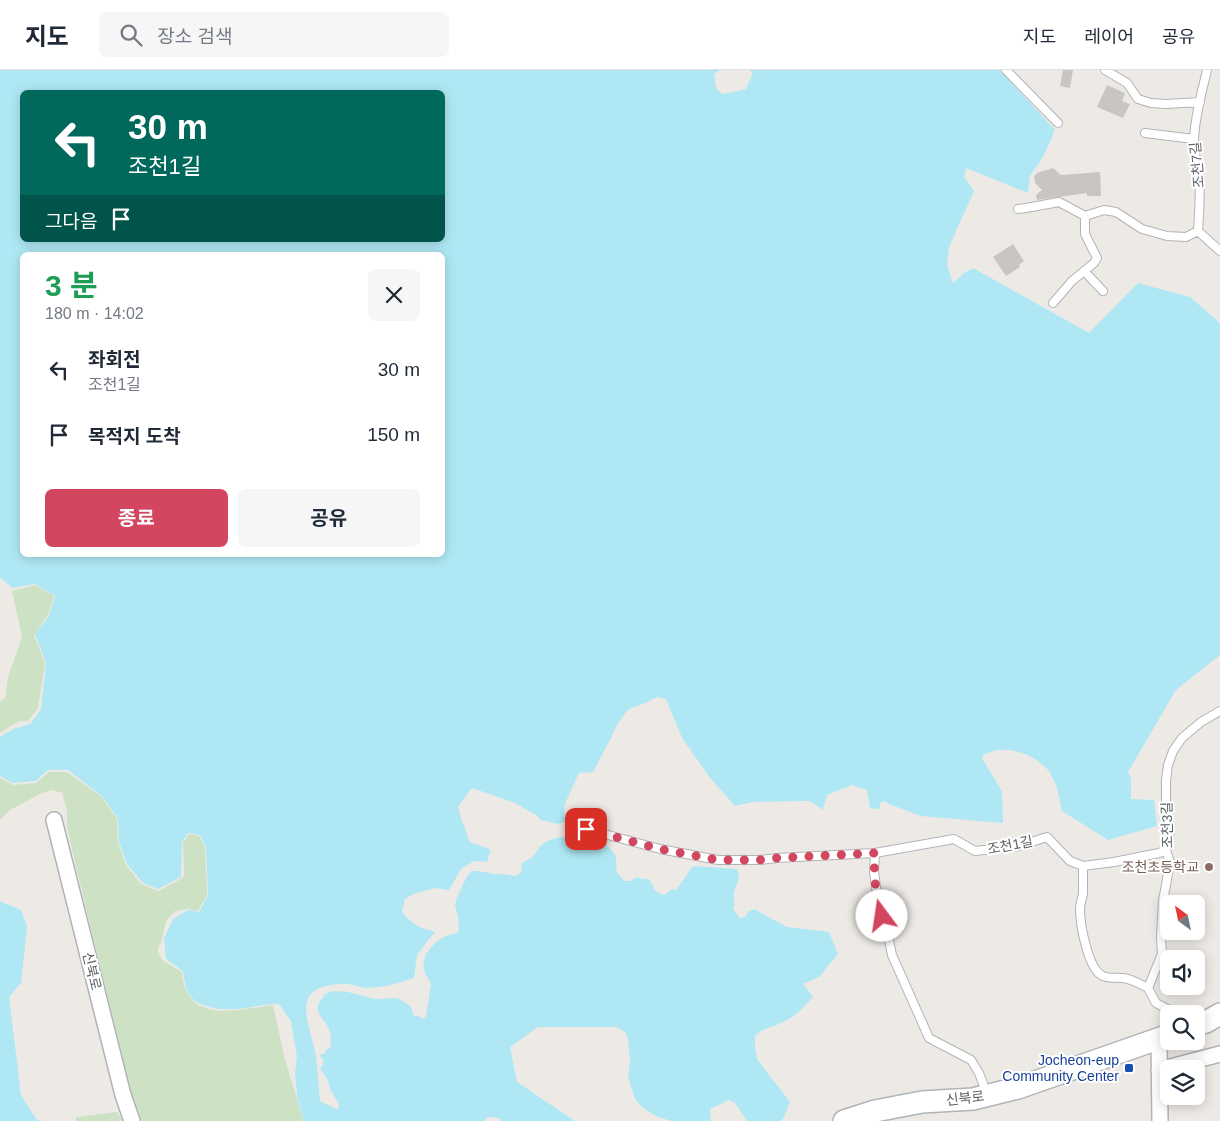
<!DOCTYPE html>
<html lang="ko">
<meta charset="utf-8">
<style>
:root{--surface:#fff;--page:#f6f6f7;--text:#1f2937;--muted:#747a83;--line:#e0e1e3;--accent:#d34660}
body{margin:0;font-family:Helvetica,"Noto Sans KR",sans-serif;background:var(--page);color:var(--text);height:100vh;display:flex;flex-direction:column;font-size:19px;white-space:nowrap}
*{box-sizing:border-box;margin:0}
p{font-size:16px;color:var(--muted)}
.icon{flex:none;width:28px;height:28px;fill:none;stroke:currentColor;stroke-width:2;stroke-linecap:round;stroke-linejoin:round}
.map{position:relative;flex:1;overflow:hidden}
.sheet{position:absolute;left:20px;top:182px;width:425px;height:305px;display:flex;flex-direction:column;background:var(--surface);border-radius:8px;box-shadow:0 2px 12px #0003}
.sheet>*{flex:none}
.banner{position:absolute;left:20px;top:20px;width:425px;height:152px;border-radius:8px;box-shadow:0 2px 12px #0003;background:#00695c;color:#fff;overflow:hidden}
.needle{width:32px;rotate:327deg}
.fabs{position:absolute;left:1160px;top:825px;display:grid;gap:10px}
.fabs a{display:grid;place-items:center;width:45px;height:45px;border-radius:8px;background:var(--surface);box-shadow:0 2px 12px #0003;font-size:25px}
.pin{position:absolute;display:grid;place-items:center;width:42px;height:42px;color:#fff;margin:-21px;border-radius:10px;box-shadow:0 2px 8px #0006}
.me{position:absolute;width:55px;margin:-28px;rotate:346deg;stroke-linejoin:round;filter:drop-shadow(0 0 4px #0008)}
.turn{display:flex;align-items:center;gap:18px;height:105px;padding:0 25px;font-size:22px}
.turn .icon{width:65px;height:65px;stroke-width:2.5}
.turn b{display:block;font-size:35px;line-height:42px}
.then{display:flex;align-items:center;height:48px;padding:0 25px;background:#0003;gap:10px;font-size:19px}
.round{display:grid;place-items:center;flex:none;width:52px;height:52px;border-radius:8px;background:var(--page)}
.head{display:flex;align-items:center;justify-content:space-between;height:85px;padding:0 25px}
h1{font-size:30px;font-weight:700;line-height:38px;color:#1e9e55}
.cta{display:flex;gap:10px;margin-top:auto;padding:10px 25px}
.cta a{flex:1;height:58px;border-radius:8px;background:var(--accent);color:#fff;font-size:20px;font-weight:700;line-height:58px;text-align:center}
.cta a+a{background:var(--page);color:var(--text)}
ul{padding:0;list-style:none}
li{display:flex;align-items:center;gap:15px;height:65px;padding:0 25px}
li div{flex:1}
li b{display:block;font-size:19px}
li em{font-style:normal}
header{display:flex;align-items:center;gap:30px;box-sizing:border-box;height:70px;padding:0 25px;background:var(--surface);border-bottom:1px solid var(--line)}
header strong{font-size:24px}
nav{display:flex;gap:28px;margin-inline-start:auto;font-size:18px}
.search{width:350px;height:45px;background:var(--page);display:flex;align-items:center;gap:12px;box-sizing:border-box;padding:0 18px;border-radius:8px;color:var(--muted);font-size:19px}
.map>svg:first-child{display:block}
</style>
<header>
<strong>지도</strong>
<div class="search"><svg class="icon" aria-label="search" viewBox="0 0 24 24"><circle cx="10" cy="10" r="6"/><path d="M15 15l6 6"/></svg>장소 검색</div>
<nav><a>지도</a><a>레이어</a><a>공유</a></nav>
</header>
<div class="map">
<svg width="1220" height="1051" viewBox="0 0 1220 1051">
<rect width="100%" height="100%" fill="#edeae6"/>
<path fill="#cde2c5" d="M35 515 54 526 48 545 34 565 45 593 38 638 28 651H19L0 663V631L5 628 8 607 22 567 12 521Z
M49 702H67L102 727 117 749 118 772 126 795 141 814 158 821 179 810 184 806 183 772 189 764 199 766 205 778 207 825 198 841 189 839 175 841 166 851 162 870 158 878V882L162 890 182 902C186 955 236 940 273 935L285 990 304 1051H138L77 801 67 757V740L62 723 53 720 42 723 10 740 0 750V708L13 715 36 713Z
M117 1042 123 1051H76V1047Z"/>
<path fill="#afe8f4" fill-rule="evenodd" d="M0 0H720L714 4 716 18 723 24 746 19 753 3 749 0H1000L1055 60 1043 87 1030 106 1028 123 966 98 964 107 974 121 949 177 947 195 953 213 964 203 973 198 1089 263 1138 213 1190 227 1220 253V585L1176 620 1128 702 1131 708V729L1154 730 1157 756 1108 770 1062 741C1059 727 1057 712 1048 700 1036 686 1015 678 998 680 993 681 987 683 983 685V690L1002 721 1003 753 920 746 887 733 885 731 880 733V739L870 738 867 720 852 715 827 725 823 740 810 731 753 732 735 736 711 709 682 668 666 629 657 627 643 634 631 638 625 643 617 655 611 668 593 702 579 703 564 736 565 752 557 754 541 750 536 745 515 733 472 718 458 737 462 751 470 772 491 780 487 792 474 791 461 799 449 820 435 818 413 824 405 829 402 841C411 855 420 857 435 862L426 873 417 885 414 908C398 913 383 918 365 918 357 917 350 913 342 914 291 916 307 947 315 981 318 997 318 1015 320 1031L338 1040 339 1034 331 1021 327 1008 320 999 323 994V989L320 987 321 984H325V981L330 978C331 971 332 964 328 957 325 950 316 945 318 935 319 932 323 928 325 924L333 921 348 922 375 929 397 928 403 931 411 937 414 946H418L423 949 426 946 431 914C429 909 425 905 424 900 421 887 432 873 444 867 448 865 454 864 459 862L458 847 455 835 456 830 467 806 472 801H479L495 804H503L516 806 521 802 522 793C528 790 534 787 537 781 540 777 538 778 542 775 558 761 600 765 614 783 618 789 615 795 617 802 619 805 622 808 624 811H630L638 807 642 809H649C657 819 649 820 665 825L671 819 676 820 693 796 737 799C742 812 735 812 734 823 733 829 736 832 733 839L740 848 745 847 748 842 754 839 787 857 829 862 838 884 819 907 803 914 813 927C804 937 795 947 783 952 772 958 764 957 755 966V977L757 989 790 1032 783 1049 780 1051H747L735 1033 729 1030 710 1039 711 1051H671L658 1047 643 1038 635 1029 628 1007 630 991 628 970 625 962 617 957H538L510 977 517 1012 575 1051H500V1049L494 1047H488L484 1051H304L297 1026 295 1003 297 987 291 951 279 934C251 934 229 946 201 934 196 932 192 929 189 924 185 917 184 908 183 901L166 889 164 868 173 849 188 840 199 842 208 825 206 778 200 765 188 763 182 772 181 807 158 819 143 813 127 794 119 772 118 749 103 727 68 700H48L36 711 12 713 0 706V667L13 659 30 654 41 639 46 593 35 564 49 546 55 526 35 514 12 518 0 507ZM22 22H442V170H22ZM22 185H442V485H22Z
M0 831 21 840 27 856 21 913 9 927 21 1025 36 1049 43 1051H0Z"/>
<path fill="#c9c5c2" d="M1063 0H1073L1070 18 1060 16Z
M1107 15 1125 23 1122 31 1130 34 1123 48 1097 37Z
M1053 98 1061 105 1100 102 1101 126H1087V123L1037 130 1036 125 1042 120 1035 113 1034 106 1037 103Z
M1013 174 1024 191 1019 195 1020 197 1006 206 993 187Z"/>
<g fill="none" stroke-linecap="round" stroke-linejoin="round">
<defs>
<path id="lane" d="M1006 0 1058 53
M1105 0 1127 13 1138 29 1151 33 1166 34 1200 32
M1207 0C1202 22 1195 45 1194 69 1193 81 1197 91 1199 103 1201 122 1199 142 1198 161L1220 181
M1145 63 1194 69
M1018 139 1026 138 1059 132 1085 146 1104 140 1116 142 1142 159 1167 166 1186 167 1198 161
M1084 201 1103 221
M1053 233 1072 211 1094 193 1097 188 1085 164V146
M586 759 660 779 718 790H759L777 788 875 783 954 769 975 781 1019 776 1047 767 1070 791 1083 796 1114 792 1159 783 1166 780
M875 783 874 802 878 831 887 861 892 885 929 968 971 990 979 1003 987 1024
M1083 796C1083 805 1083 815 1083 824 1082 829 1080 834 1080 839 1080 854 1088 900 1103 906 1109 909 1116 907 1123 908 1132 909 1140 914 1148 918
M1174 944 1171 941 1156 933 1148 918 1162 884 1161 867 1163 831 1170 793 1166 780 1170 762 1166 731V710L1168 695 1173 681 1182 668 1201 652 1220 641"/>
<path id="street" d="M54 750 123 1025 132 1051
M1159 968 1160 1051
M1159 1000 1220 984"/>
<path id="secondary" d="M1196 955 1206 952 1220 944
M844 1051 875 1041 922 1032 973 1029 1018 1018 1169 965"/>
</defs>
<use href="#lane" stroke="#b1b4b6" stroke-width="10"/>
<use href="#street" stroke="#b1b4b6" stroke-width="18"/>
<use href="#secondary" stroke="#b0b4b6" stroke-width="24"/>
<use href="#lane" stroke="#fff" stroke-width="8"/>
<use href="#street" stroke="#fff" stroke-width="15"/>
<use href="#secondary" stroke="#fff" stroke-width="21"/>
</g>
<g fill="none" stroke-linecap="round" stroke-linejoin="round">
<path stroke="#d34660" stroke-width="9" stroke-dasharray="0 16.2" d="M586 759 660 779 718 790H759L777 788 875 783C873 806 876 824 882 846"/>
</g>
<circle fill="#8d6e63" stroke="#fff" stroke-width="2" cx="1209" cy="797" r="5"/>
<rect fill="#1a4fb4" stroke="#fff" stroke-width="2" x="1124" y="993" width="10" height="10" rx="2.5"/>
<g text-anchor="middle" stroke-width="4" stroke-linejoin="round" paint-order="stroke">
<g font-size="14" fill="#5d6264" stroke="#fff">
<text transform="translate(1197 95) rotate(-95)" y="5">조천7길</text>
<text transform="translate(1167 755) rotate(-91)" y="5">조천3길</text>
<text transform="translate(1010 775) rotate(-11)" y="5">조천1길</text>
<text transform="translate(92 901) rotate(76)" y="5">신북로</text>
<text transform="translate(965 1028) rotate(-7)" y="5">신북로</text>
</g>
<g font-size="14" fill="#785e54" stroke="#fff" text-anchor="end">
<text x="1199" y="802">조천초등학교</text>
</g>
<g font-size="14" fill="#164399" stroke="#fff" text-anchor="end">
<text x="1119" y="995">Jocheon-eup<tspan x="1119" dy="16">Community Center</tspan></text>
</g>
</g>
</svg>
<div class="fabs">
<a><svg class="needle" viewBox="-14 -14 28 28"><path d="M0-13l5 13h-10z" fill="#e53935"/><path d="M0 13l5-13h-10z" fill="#747a83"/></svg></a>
<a><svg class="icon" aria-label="sound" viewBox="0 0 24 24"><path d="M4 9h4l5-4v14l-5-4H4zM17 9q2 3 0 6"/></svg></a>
<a><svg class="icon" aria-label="search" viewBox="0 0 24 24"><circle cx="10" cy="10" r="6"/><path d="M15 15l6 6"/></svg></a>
<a><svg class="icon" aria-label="layers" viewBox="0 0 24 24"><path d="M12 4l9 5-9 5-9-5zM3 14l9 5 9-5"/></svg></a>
</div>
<div class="pin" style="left:586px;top:759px;background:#d93025"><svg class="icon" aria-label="arrive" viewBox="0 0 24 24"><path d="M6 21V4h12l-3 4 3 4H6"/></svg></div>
<svg class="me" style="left:882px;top:846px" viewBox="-20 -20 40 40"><circle r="19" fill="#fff"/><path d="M0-13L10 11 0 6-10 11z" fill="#d34660"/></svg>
<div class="banner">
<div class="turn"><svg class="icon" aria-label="left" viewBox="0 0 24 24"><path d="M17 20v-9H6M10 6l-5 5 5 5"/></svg><div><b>30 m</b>조천1길</div></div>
<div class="then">그다음<svg class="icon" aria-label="arrive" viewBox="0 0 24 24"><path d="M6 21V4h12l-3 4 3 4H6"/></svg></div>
</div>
<section class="sheet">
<div class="head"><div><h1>3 분</h1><p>180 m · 14:02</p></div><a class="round"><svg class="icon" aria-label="close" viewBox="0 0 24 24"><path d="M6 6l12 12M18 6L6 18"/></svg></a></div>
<ul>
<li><svg class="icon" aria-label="left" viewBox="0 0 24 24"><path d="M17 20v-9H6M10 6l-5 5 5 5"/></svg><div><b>좌회전</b><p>조천1길</p></div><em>30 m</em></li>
<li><svg class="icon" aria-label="arrive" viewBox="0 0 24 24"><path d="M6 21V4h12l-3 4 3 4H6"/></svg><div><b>목적지 도착</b></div><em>150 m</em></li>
</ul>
<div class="cta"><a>종료</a><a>공유</a></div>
</section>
</div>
